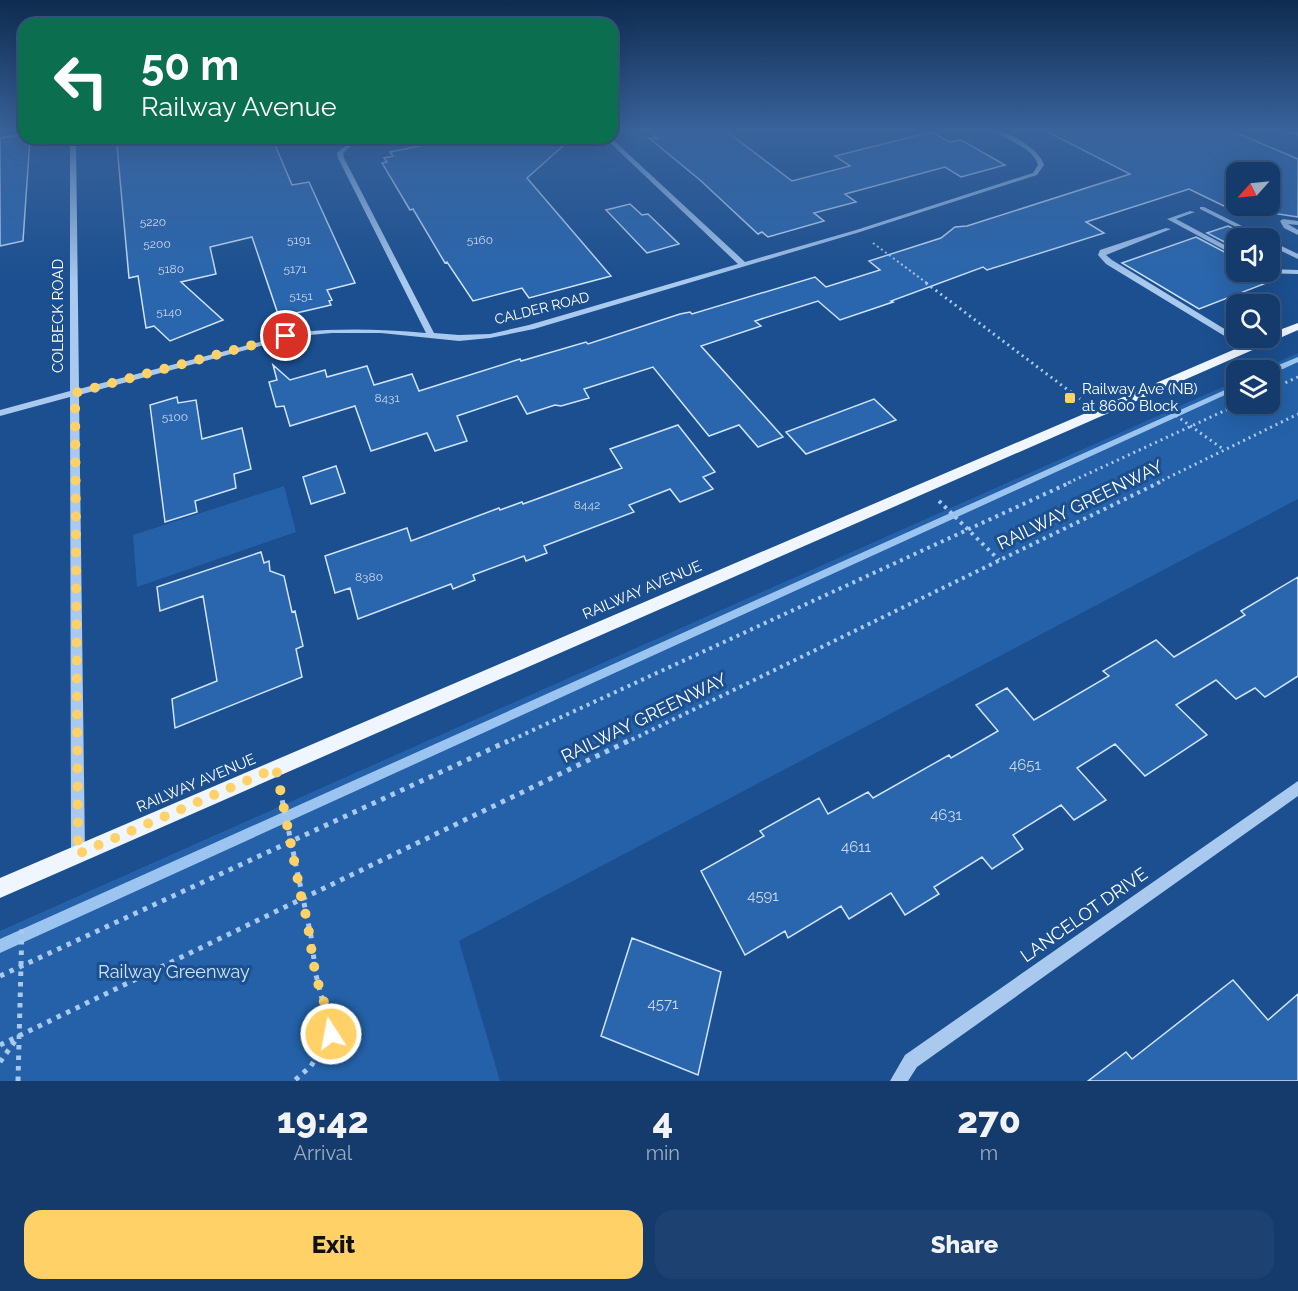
<!DOCTYPE html>
<style>
:root{--surface:#143b6b;--page:#1d4271;--text:#f1f3f6;--muted:#9dadc1;--line:#33557e;--accent:#ffd166}
body{margin:0;font-family:Raleway,sans-serif;background:var(--page);color:var(--text);height:100vh;display:flex;flex-direction:column;font-size:22px;white-space:nowrap}
*{box-sizing:border-box;margin:0}
p{font-size:20px;color:var(--muted)}
.icon{flex:none;width:33px;height:33px;fill:none;stroke:currentColor;stroke-width:2;stroke-linecap:round;stroke-linejoin:round}
.map{position:relative;height:1081px;overflow:hidden}
.panel{display:flex;flex-direction:column;background:var(--surface);flex:1}
.panel>*{flex:none}
.banner{position:absolute;left:18px;top:18px;width:600px;height:126px;border-radius:18px;box-shadow:0 6px 24px #0002,0 0 0 2px var(--line);background:#0b6e4f;color:#fff;overflow:hidden}
.needle{width:39px;rotate:243deg}
.tools{position:absolute;left:1226px;top:162px;display:grid;gap:12px}
.tools a{display:grid;place-items:center;width:54px;height:54px;border-radius:12px;background:var(--surface);box-shadow:0 6px 24px #0002,0 0 0 2px var(--line);font-size:30px}
.pin{position:absolute;display:grid;place-items:center;width:51px;height:51px;color:#fff;margin:-26px;border:3px solid #fff;border-radius:50%;box-shadow:0 2px 6px #0007}
.me{position:absolute;width:66px;margin:-33px;rotate:349deg;stroke-linejoin:round;filter:drop-shadow(0 0 4px #0008)}
.turn{display:flex;align-items:center;gap:21px;height:126px;padding:0 24px;font-size:27px}
.turn .icon{width:78px;height:78px;stroke-width:2.5}
.turn b{display:block;font-size:42px;line-height:51px}
.eta{display:flex;justify-content:space-evenly;align-items:center;height:102px;text-align:center}
.eta b{font-size:36px;font-weight:800;line-height:42px}
.primary-button{display:flex;gap:12px;margin-top:auto;padding:12px 24px}
.primary-button a{flex:1;height:69px;border-radius:18px;background:var(--accent);color:#111;font-size:24px;font-weight:800;line-height:69px;text-align:center}
.primary-button a+a{background:var(--page);color:var(--text)}
.map>svg:first-child{display:block}
</style>
<div class="map">
<svg width="1298" height="1081" viewBox="0 0 1298 1081">
<rect width="100%" height="100%" fill="#1b4f8f"/>
<path fill="#2461a8" d="M1298 353V499L459 941 500 1081H0V931L1236 381V404H1269V370H1259Z
M284 486 296 532 137 587 133 535Z"/>
<g fill="none" stroke-linecap="round" stroke-linejoin="round">
<path fill="#9cc4f0" fill-rule="evenodd" d="M1298 357V362L1272 374H1269V370H1266Z
M1236 385V390L0 953V939Z"/>
</g>
<path fill="#2a66ad" stroke="#cfe3fa" stroke-width="1.5" fill-rule="evenodd" d="M649 131H726L792 181 850 166 835 156 931 132 950 142 961 140 1005 165 961 177 945 167 845 194 856 202 814 213 824 221 768 237 762 232 758 234 700 180 649 138H657Z
M1046 131H1232L1298 159V217L1224 206 1189 189 1086 222 1104 233 987 270 983 267 891 301 893 302 840 320 818 301 755 321 761 326 701 346 783 437 758 447 739 425 709 436 653 367 584 389 589 398 561 406 555 405 527 414 517 396 457 416 467 441 435 451 427 433 371 451 355 406 290 426 284 406 276 407 269 382 277 380 273 365 290 380 325 370 327 377 367 366 374 385 412 374 419 391 520 359 521 361 586 342 588 344 680 314 690 312 692 314 815 277 826 287 880 270 869 261 941 238 955 227 967 226 1130 174ZM1236 172H1269V206H1236Z
M24 134V138H30L23 241 0 246V138Z
M122 138 273 140 292 185 309 182 355 283 327 290 332 300 329 301 331 305 279 317 252 237 210 247 216 274 181 282 223 320 170 341 154 326 146 328 138 276 129 278 117 146 123 144Z
M457 138H572L527 178 611 276 529 298 522 288 473 301 447 262 445 263 413 209 410 210 382 163 387 162 384 158 393 156 390 152Z
M630 204 642 215 648 214 679 244 647 253 606 210Z
M1228 226 1254 238H1236V248L1207 233Z
M1196 237 1236 258V272H1257L1274 280 1199 309 1122 263Z
M177 397 178 403 196 400 202 439 242 428 251 469 234 474 236 488 195 501 197 512 165 522 150 405Z
M874 399 896 420 806 454 786 432Z
M678 425 715 472 703 477 713 489 680 502 670 489 629 505 634 512 544 546 547 553 526 561 524 556 473 575 475 580 453 589 451 584 358 619 350 588 335 593 325 556 407 528 411 541 499 508 500 510 522 502 523 504 622 468 610 449Z
M336 466 345 493 311 504 303 477Z
M261 552 264 563 269 561 270 571 284 576 292 612 295 611 303 646 296 649 302 677 175 728 172 699 217 681 203 596 160 611 157 587Z
M1298 577V676L1265 697 1255 688 1236 699 1216 680 1176 705 1207 735 1145 776 1115 744 1077 768 1106 800 1074 820 1061 805 1013 835 1023 849 992 869 982 857 934 887 939 894 905 915 891 893 849 919 841 906 788 938 785 931 745 955 701 871 764 836 760 831 819 798 828 814 868 792 873 798 949 755 951 758 998 731 976 705 1007 688 1034 720 1109 676 1103 671 1156 640 1174 657 1245 615 1241 611Z
M632 938 721 972 698 1075 601 1036Z
M1233 980 1268 1020 1298 994V1081H1088L1126 1052 1132 1059Z"/>
<g fill="none" stroke-linecap="round" stroke-linejoin="round">
<path stroke="#a9c9ee" stroke-width="2" stroke-dasharray="2 3" stroke-linecap="butt" d="M873 243 928 284"/>
<path stroke="#a9c9ee" stroke-width="3" stroke-dasharray="2 4" stroke-linecap="butt" d="M926 283 1080 399
M1269 390 1298 377
M1161 405 1223 449
M1068 483 1239 404
M1157 483 1298 414"/>
<path stroke="#a9c9ee" stroke-width="4" stroke-dasharray="3 4.5" stroke-linecap="butt" d="M939 501 999 560
M505 743 1071 482
M625 743 1160 482"/>
<path stroke="#a9c9ee" stroke-width="5" stroke-dasharray="4.5 6" stroke-linecap="butt" d="M280 790 311 936 316 975 321 996 330 1013 331 1034 311 1066 294 1081
M0 976 508 741
M0 1045 628 741
M0 1062 18 1037
M18 1081 22 927"/>
<path fill="#a9c9ee" fill-rule="evenodd" d="M995 131C1009 130 1041 151 1044 165L1037 175 860 232 534 329 490 338 459 341 381 333H332L298 336 79 395 85 854 83 859 78 861 73 859 71 854 70 397 0 416V410L70 391V138H76L79 389 298 332C341 328 383 329 426 333L338 158 337 153C347 143 361 138 376 138L350 147 343 153 344 158 434 333 459 335 490 334 529 325 738 264 605 138H611L745 262 856 230 1033 173 1038 165C1034 148 1008 141 995 131Z
M1286 131 1298 132V136L1287 132Z
M1200 207H1204L1266 238H1258L1200 209Z
M1190 211 1195 212 1176 219 1236 251V256L1167 219Z
M1283 219 1298 221V225L1288 224 1298 230V235L1284 228 1280 221Z
M1166 228 1171 229 1106 255 1112 260 1236 336V338H1239L1252 345V349H1246L1106 264 1098 255 1100 250Z
M1269 240 1298 254V259L1269 245Z
M1269 269 1298 270V274L1266 273 1269 272Z
M1298 781V796L917 1067 908 1081H890L905 1055Z"/>
<path fill="#f0f6ff" fill-rule="evenodd" d="M1298 323V330L0 898V878L1261 338H1269V334Z"/>
</g>
<linearGradient id="sky" x2="0" y2="1"><stop stop-color="#0f2b4f"/><stop offset="0.46" stop-color="#39639b"/><stop offset="1" stop-color="#39639b" stop-opacity="0"/></linearGradient>
<rect width="1298" height="282" fill="url(#sky)"/>
<g fill="none" stroke-linecap="round" stroke-linejoin="round">
<path stroke="#ffd166" stroke-width="10" stroke-dasharray="0 18" d="M286 336 75 393 78 854 276 768 302 901C310 926 310 950 316 975 321 997 329 1011 331 1034"/>
</g>
<rect fill="#ffd166" stroke="#1b4f8f" stroke-width="2" x="1064" y="392" width="12" height="12" rx="3"/>
<g text-anchor="middle" stroke-width="6" stroke-linejoin="round" paint-order="stroke">
<g font-size="12" fill="#cad9ea">
<text x="153" y="226">5220</text>
<text x="299" y="244">5191</text>
<text x="480" y="244">5160</text>
<text x="157" y="248">5200</text>
<text x="171" y="273">5180</text>
<text x="295" y="273">5171</text>
<text x="301" y="300">5151</text>
<text x="169" y="316">5140</text>
<text x="387" y="402">8431</text>
<text x="175" y="421">5100</text>
<text x="587" y="509">8442</text>
<text x="369" y="581">8380</text>
</g>
<g font-size="14" fill="#fff" stroke="#1b4f8f">
<text transform="translate(542 308) rotate(-14)" y="5">CALDER ROAD</text>
</g>
<g font-size="15" fill="#fff" stroke="#1b4f8f">
<text transform="translate(58 316) rotate(-90)" y="5">COLBECK ROAD</text>
<text transform="translate(642 590) rotate(-23)" y="5">RAILWAY AVENUE</text>
<text transform="translate(196 783) rotate(-23)" y="5">RAILWAY AVENUE</text>
</g>
<g font-size="15" fill="#fff" stroke="#1b4f8f" text-anchor="start">
<text x="1082" y="394">Railway Ave (NB)<tspan x="1082" dy="17">at 8600 Block</tspan></text>
</g>
<g font-size="15" fill="#cad9ea">
<text x="1025" y="770">4651</text>
<text x="946" y="820">4631</text>
<text x="856" y="852">4611</text>
<text x="763" y="901">4591</text>
<text x="663" y="1009">4571</text>
</g>
<g font-size="18" fill="#fff" stroke="#1b4f8f">
<text transform="translate(1080 505) rotate(-26)" y="6">RAILWAY GREENWAY</text>
<text transform="translate(644 718) rotate(-26)" y="6">RAILWAY GREENWAY</text>
<text transform="translate(1084 915) rotate(-35)" y="6">LANCELOT DRIVE</text>
</g>
<g font-size="18" fill="#cfe3fa" stroke="#1b4f8f">
<text x="174" y="978">Railway Greenway</text>
</g>
</g>
</svg>
<div class="tools">
<a><svg class="needle" viewBox="-14 -14 28 28"><path d="M0-13l5 13h-10z" fill="#e53935"/><path d="M0 13l5-13h-10z" fill="#9dadc1"/></svg></a>
<a><svg class="icon" aria-label="sound" viewBox="0 0 24 24"><path d="M4 9h4l5-4v14l-5-4H4zM17 9q2 3 0 6"/></svg></a>
<a><svg class="icon" aria-label="search" viewBox="0 0 24 24"><circle cx="10" cy="10" r="6"/><path d="M15 15l6 6"/></svg></a>
<a><svg class="icon" aria-label="layers" viewBox="0 0 24 24"><path d="M12 4l9 5-9 5-9-5zM3 14l9 5 9-5"/></svg></a>
</div>
<div class="pin" style="left:286px;top:336px;background:#d93025"><svg class="icon" aria-label="arrive" viewBox="0 0 24 24"><path d="M6 21V4h12l-3 4 3 4H6"/></svg></div>
<svg class="me" style="left:331px;top:1034px" viewBox="-20 -20 40 40"><circle r="17" fill="#ffd166" stroke="#fff" stroke-width="3"/><path d="M0-11L8 9 0 5-8 9z" fill="#fff"/></svg>
<div class="banner">
<div class="turn"><svg class="icon" aria-label="left" viewBox="0 0 24 24"><path d="M17 20v-9H6M10 6l-5 5 5 5"/></svg><div><b>50 m</b>Railway Avenue</div></div>
</div>
</div>
<section class="panel">
<div class="eta">
<div><b>19:42</b><p>Arrival</p></div>
<div><b>4</b><p>min</p></div>
<div><b>270</b><p>m</p></div>
</div>
<div class="primary-button"><a>Exit</a><a>Share</a></div>
</section>
